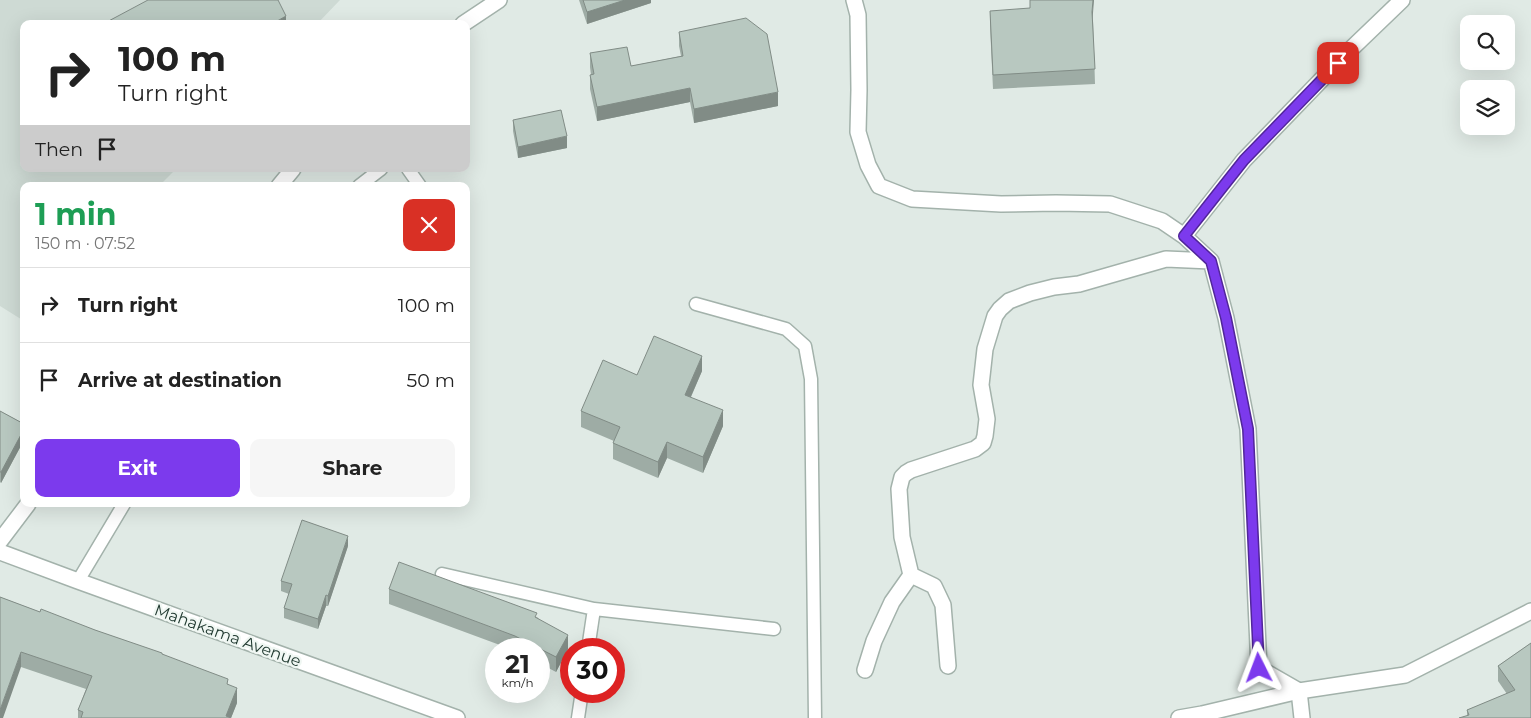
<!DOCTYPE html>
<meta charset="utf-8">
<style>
:root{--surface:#fff;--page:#f6f6f6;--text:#222;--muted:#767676;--line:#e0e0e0;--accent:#7c3aed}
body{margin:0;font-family:Montserrat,sans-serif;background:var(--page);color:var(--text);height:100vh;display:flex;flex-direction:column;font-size:19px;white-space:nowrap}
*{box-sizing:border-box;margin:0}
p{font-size:16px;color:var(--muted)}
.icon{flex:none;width:28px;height:28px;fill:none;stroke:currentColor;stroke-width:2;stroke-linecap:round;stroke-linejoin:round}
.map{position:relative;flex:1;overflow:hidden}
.panel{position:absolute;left:20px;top:182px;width:450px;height:325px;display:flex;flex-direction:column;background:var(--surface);border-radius:10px;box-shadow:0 5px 20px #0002}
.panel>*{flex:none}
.guide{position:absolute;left:20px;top:20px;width:450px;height:152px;border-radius:10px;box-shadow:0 5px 20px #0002;background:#fff;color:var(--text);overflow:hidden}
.fabs{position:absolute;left:1460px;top:15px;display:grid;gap:10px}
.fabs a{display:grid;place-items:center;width:55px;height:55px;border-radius:10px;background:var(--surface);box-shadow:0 5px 20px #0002;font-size:25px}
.speed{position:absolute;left:485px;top:638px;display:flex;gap:10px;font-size:25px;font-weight:700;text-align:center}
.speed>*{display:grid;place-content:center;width:65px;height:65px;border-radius:50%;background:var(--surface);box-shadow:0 5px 20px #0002;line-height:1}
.speed small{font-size:12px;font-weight:400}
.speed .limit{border:8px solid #d22;background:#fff;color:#111}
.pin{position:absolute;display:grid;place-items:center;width:42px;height:42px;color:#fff;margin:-21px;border-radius:10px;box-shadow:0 2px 8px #0006}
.me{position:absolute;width:55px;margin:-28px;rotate:357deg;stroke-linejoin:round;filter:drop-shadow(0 0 4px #0008)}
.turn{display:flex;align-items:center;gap:18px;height:105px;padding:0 15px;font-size:22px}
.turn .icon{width:65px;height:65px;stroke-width:2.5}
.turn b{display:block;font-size:35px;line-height:42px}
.then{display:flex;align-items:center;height:48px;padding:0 15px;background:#0003;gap:10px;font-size:19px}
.round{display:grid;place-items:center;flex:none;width:52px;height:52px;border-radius:10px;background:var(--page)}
.summary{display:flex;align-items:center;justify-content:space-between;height:85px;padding:0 15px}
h1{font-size:30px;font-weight:700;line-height:38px;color:#1e9e55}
.primary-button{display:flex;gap:10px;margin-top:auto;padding:10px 15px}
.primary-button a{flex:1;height:58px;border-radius:10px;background:var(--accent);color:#fff;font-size:20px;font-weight:700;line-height:58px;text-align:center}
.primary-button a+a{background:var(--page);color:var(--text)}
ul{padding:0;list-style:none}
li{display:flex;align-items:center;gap:15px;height:75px;padding:0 15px;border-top:1px solid var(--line)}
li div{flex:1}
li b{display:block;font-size:19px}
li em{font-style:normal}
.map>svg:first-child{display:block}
</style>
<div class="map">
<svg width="1531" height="718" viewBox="0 0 1531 718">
<rect width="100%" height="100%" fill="#e0eae5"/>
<path fill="#cedad4" d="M0 0H340L317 24H24V169H176L159 186H24V321L0 306Z"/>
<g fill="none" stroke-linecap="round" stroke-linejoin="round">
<defs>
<path id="service" d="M408 169 420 186
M359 186 381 169
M696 304 786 329 805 346 811 379 815 718
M442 574 594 609
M78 581 124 504
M588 649 594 609 774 629
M578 718 582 691"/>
<path id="minor" d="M854 0 858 15 859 90 858 132 868 165 879 186 912 199 1001 204 1056 203 1110 204 1162 221 1184 236 1211 261 1226 318 1248 429 1259 668 1299 691 1302 718
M463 24 499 0
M279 186 293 169
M1184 236 1244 160 1351 49 1402 0
M0 541 28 504
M948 666 943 605 934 586 911 575 902 537 899 489 902 477 906 473 911 470 975 449 983 443 985 436 987 419 981 385 985 349 995 316 1000 309 1009 301 1030 293 1054 287 1079 284 1166 259 1211 261
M865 670 874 641 892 602 911 575"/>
<path id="tertiary" d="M0 552 78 581 457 718
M1179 718 1202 714 1299 691 1405 675 1531 611"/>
</defs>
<use href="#service" stroke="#a3b2ab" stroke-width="15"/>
<use href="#minor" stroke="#a3b2ab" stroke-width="18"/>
<use href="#tertiary" stroke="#a3b2ab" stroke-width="18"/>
<use href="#service" stroke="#fff" stroke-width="12"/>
<use href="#minor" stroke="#fff" stroke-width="15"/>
<use href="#tertiary" stroke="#fff" stroke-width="15"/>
</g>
<path fill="#9eaca5" d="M579 0H651V3L587 24Z
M990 11 1093 20 1095 84 993 89 990 25Z
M679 32 778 106 694 123 690 102 597 121 590 89V75H591L590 67V53L631 66 681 56 679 46Z
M513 120 567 148 518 158 513 131Z
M702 371 691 397 723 426 703 473 667 458 658 478 613 459V443L614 441 581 427V411L637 375Z
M0 411 24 424V440L1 483 0 482Z
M348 546 328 606H326L318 629 284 618V608L289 594 281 591V581Z
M389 589 537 617 568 649 556 672 539 663V649H511L389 604Z
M0 597 40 612 95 630 162 654 228 684 237 703 231 718H78V710L86 689 21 667Z
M1531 643V718L1467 715V710L1507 694 1498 681V666Z"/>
<path fill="#818c86" d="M625 0H651V3L587 24V12Z
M1093 0H1094L1092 26V12Z
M286 16V24H272Z
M690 88V102L597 121V107Z
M778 92V106L694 123V109Z
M567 136V148L518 158V147Z
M467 335V346L466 348V337Z
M702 356V371L685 410V395Z
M723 410V426L703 473V457Z
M24 429V440L1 483V472Z
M667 442V458L658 478V462Z
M348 536V546L328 606V596Z
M326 595V606L318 629V619Z
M568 635V649L556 672V657Z
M21 652V667L3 718H0V710Z
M237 688V703L231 718 226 716Z"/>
<path fill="#b8c8c0" stroke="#818c86" d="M148 0H278L286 16 272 24H103Z
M583 0H625L587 12Z
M1030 0H1093L1092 12 1095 69 993 75 990 11 1030 8Z
M746 18 767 34 778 92 694 109 690 88 597 107 590 75 594 74 590 53 627 47 631 66 683 56 679 32Z
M561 110 567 136 518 147 513 120Z
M654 336 702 356 685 395 723 410 703 457 667 442 658 462 613 443 620 427 581 411 603 360 637 375Z
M0 411 24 424V429L1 472H0Z
M302 520 348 536 328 596 326 595 318 619 284 608 292 584 281 581Z
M399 562 537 613 535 617 568 635 556 657 515 636 389 589Z
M0 597 40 612 41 609 95 630 162 653V654L204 670 228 679 227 684 237 688 226 716 231 718H81L83 712 78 710 92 676 21 652 0 710Z
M1531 643V718H1459L1469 715 1467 710 1515 690 1498 666Z"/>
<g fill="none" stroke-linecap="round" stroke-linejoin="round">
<defs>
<path id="route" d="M1259 668 1248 429 1226 318 1211 261 1184 236 1244 160 1338 63"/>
</defs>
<use href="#route" stroke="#51269a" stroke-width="12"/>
<use href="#route" stroke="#7c3aed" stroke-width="9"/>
</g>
<g text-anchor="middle" stroke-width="4.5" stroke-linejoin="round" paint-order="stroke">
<g font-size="16" fill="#213a31" stroke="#f0f7f3">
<text transform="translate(228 635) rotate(20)" y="6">Mahakama Avenue</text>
</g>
</g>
</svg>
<div class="fabs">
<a><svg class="icon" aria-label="search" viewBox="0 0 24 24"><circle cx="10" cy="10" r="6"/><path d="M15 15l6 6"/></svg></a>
<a><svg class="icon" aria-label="layers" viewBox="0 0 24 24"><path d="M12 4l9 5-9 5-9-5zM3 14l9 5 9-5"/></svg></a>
</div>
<div class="speed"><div>21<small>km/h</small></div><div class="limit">30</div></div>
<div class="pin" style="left:1338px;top:63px;background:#d93025"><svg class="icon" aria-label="arrive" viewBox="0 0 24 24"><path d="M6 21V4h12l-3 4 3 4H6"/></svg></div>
<svg class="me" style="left:1259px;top:668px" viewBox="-20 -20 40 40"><path d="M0-17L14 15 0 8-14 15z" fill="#7c3aed" stroke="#fff" stroke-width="4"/></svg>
<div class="guide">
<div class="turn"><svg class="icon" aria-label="right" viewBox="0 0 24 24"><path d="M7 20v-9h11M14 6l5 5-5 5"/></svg><div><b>100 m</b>Turn right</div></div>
<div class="then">Then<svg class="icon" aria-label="arrive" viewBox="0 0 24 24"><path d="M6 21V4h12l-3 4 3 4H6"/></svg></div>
</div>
<section class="panel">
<div class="summary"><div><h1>1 min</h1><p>150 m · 07:52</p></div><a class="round" style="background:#d93025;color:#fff"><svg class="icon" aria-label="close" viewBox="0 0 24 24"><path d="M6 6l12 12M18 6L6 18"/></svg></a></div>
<ul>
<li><svg class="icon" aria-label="right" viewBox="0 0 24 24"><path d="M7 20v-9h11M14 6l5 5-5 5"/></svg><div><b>Turn right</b></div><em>100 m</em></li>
<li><svg class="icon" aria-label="arrive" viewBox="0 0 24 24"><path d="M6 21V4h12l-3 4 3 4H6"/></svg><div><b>Arrive at destination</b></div><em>50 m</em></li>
</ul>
<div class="primary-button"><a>Exit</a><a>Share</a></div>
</section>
</div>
